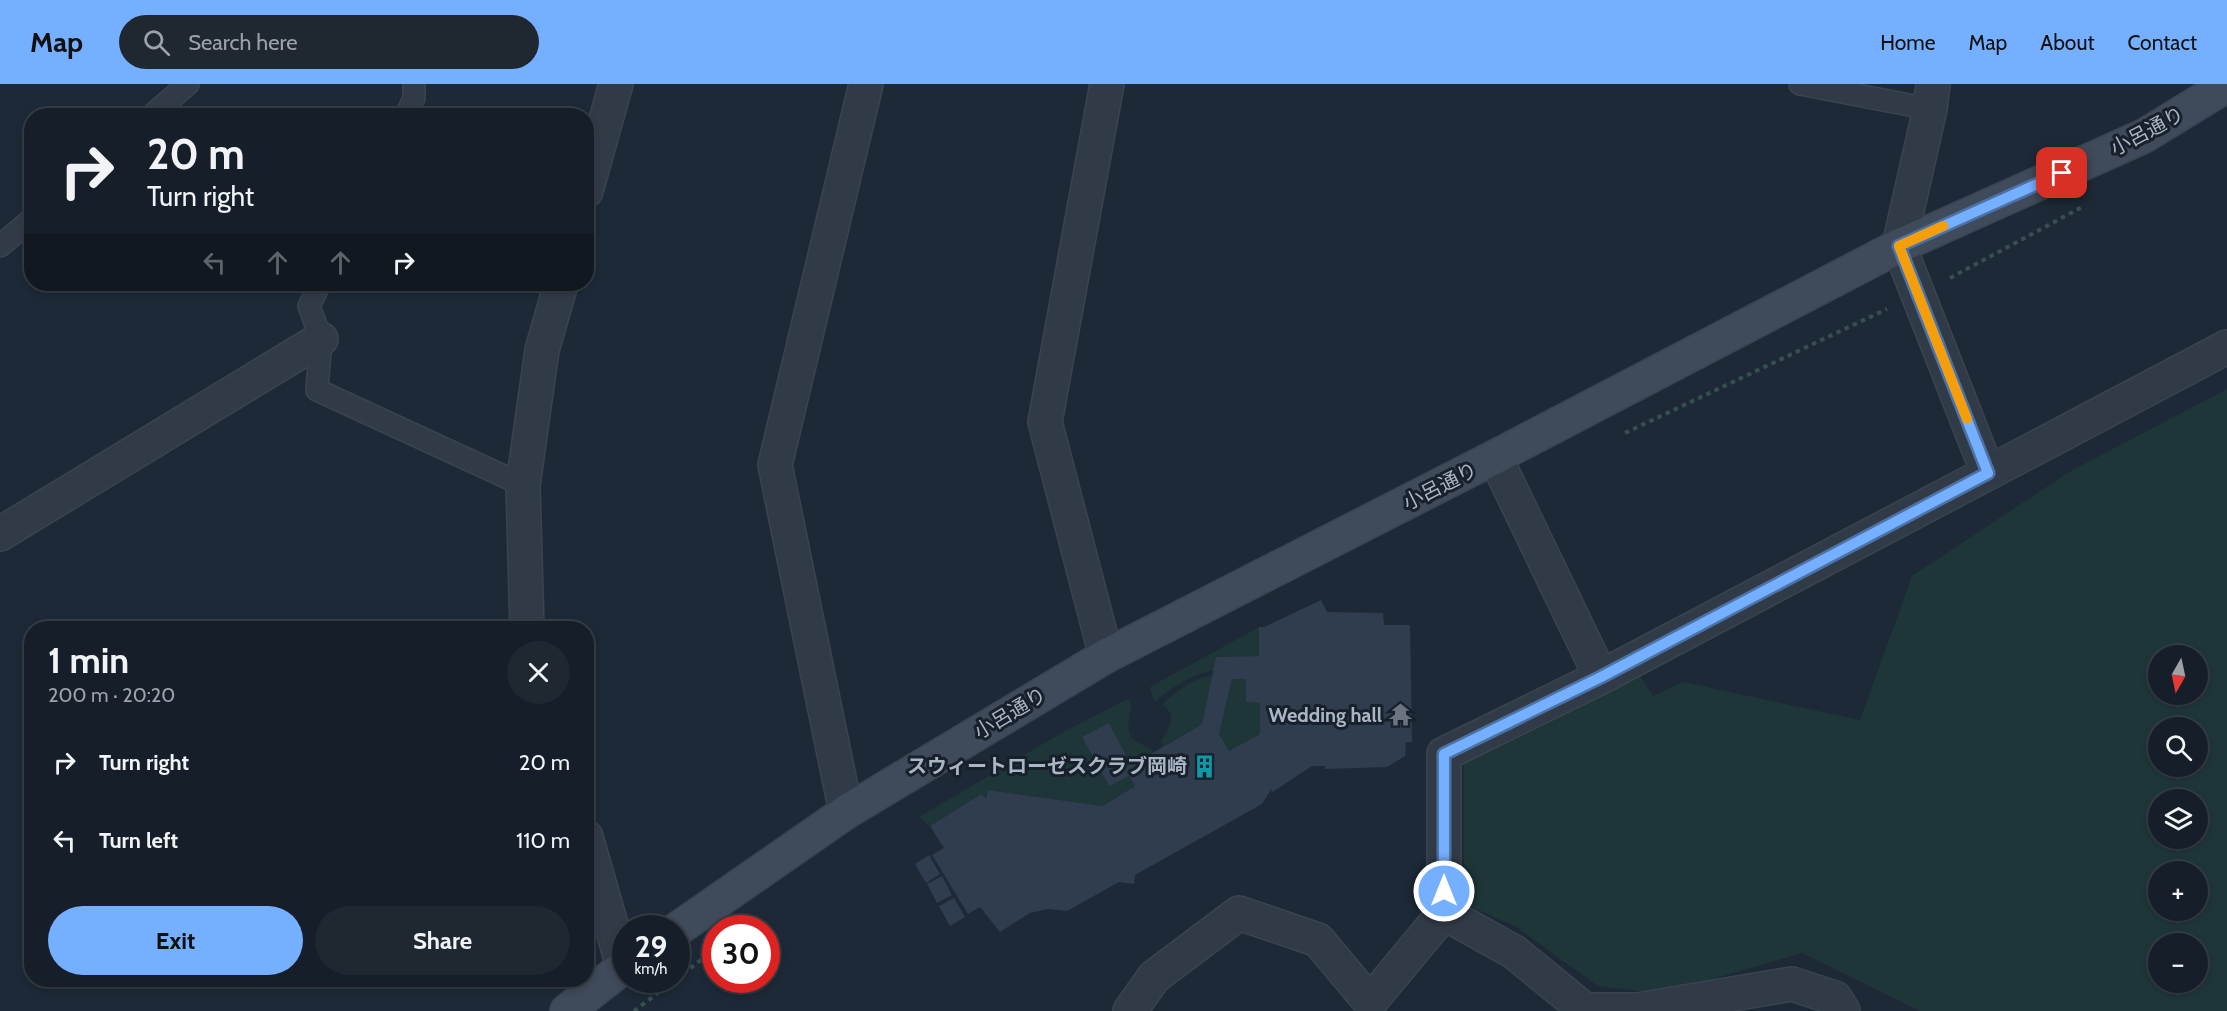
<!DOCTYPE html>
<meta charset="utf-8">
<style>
:root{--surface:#161f29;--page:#1f2731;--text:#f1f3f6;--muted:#9ea2a8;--line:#353d46;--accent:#75afff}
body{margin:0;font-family:Cabin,"Noto Sans JP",sans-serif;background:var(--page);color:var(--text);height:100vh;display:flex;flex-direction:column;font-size:22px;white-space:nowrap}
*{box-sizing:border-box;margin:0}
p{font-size:20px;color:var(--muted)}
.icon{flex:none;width:33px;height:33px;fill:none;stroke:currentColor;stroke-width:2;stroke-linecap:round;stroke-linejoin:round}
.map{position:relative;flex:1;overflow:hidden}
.details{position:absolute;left:24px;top:537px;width:570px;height:366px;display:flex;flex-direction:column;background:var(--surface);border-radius:24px;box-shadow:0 3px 9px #0003,0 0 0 2px var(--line)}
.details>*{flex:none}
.top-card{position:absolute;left:24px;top:24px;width:570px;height:183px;border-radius:24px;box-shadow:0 3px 9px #0003,0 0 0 2px var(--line);background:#161f29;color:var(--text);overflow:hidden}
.needle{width:39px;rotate:189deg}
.buttons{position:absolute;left:2148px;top:561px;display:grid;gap:12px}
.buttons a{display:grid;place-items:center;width:60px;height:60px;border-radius:50%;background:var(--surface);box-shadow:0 3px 9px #0003,0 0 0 2px var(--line);font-size:30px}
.speed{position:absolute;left:612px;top:831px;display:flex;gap:12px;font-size:30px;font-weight:700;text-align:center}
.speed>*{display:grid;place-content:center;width:78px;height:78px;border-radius:50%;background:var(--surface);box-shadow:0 3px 9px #0003,0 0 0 2px var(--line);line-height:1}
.speed small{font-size:15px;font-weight:400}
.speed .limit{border:9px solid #d22;background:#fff;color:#111}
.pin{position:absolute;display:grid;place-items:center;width:51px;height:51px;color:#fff;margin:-26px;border-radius:12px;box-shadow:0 3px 9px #0006}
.me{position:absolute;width:66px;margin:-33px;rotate:0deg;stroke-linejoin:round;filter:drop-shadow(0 0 4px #0008)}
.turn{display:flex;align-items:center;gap:21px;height:126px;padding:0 24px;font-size:27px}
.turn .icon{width:78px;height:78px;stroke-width:2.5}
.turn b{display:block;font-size:42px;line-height:51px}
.lanes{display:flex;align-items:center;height:57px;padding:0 24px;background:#0003;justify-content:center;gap:30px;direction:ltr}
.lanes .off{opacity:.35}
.round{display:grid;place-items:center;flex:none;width:63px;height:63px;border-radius:32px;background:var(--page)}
.summary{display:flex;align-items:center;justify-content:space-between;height:102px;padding:0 24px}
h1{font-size:36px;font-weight:700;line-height:45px}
.primary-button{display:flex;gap:12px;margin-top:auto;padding:12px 24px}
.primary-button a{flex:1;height:69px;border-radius:36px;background:var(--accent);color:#111;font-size:24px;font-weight:700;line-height:69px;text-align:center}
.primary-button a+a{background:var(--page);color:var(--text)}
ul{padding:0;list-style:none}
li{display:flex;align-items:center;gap:18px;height:78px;padding:0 24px}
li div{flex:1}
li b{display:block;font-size:22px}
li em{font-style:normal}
header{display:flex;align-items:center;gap:36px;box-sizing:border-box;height:84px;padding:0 30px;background:var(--accent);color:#111}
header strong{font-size:28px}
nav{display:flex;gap:33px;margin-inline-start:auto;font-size:21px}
.search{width:420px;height:54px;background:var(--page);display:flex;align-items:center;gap:15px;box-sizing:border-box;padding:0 21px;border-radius:33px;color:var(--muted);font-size:22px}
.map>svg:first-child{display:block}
</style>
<header>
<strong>Map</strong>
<div class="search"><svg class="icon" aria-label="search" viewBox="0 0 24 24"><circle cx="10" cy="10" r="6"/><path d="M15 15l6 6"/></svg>Search here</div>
<nav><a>Home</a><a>Map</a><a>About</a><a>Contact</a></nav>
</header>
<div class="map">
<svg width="2227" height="927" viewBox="0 0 2227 927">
<rect width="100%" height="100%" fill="#1d2937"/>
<path fill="#1f3638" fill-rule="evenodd" d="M2227 305V927H1920L1802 869 1661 910 1598 902 1515 842 1464 820V674L1640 592 1653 612 1683 598 1860 636 1912 492 2069 388ZM2158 572H2198V610H2158ZM2158 644H2198V682H2158ZM2158 716H2198V754H2158ZM2158 788H2198V826H2158ZM2158 860H2198V898H2158Z
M1259 543V572L1217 573 1214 586C1191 591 1174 602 1156 617L1153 615 1150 603Z
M1212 591 1202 640 1163 662 1161 657C1168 646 1179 630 1162 621 1175 607 1193 595 1212 591Z
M1232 595H1246V618L1260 619V650L1229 667 1219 650Z
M1127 615 1130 617C1134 630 1122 643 1133 655 1140 662 1149 661 1154 668L1131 681 1109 640 1082 653 1109 702 1129 692 1135 702 1103 722 988 706 986 715 981 710 930 742 919 733 1058 651Z"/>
<path fill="#2f3d4e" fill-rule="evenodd" d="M1321 516 1327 528 1383 529 1384 541H1410L1412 658H1406L1405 672 1387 683 1325 685V682H1312L1271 709 1272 704 1262 720 1135 791 1134 800 1119 798 1067 827 1048 825 1030 829 1000 848 980 823 968 830 932 771 944 764 930 742 981 710 986 715 988 706 1103 722 1135 702 1129 692 1109 702 1082 653 1109 639 1131 681 1154 668 1202 640 1216 573 1259 572V543H1264ZM1232 595H1246V618L1260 619V650L1229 667 1219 650Z
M929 771 940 790 926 799 915 780Z
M942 792 952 811 937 819 927 800Z
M954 814 965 833 950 842 939 822Z"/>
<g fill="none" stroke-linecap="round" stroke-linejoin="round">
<defs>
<path id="lane" d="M1800 0 1930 25
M151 32 188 0
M406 32 414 14V0
M0 162 32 135
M320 200 309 222 321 255 317 306 523 401"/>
<path id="street" d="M1933 0 1930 25 1899 162 1988 389
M586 107 616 0
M1495 373 1601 593 2227 263
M0 450 321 255
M527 544 523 401 542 266 561 200
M1106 572 1045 338 1107 0
M846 728 775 381 866 0
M586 753 623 882
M1444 829 1514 868 1585 926H1638L1792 900 1835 914 1843 927
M1130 927 1154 893 1239 829 1318 856 1370 918 1444 829V670L1601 593"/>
<path id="secondary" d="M676 846 846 728 1106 572 1495 373 1899 162 2144 52 2227 1
M567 927 626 881"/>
</defs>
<use href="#lane" stroke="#3a4450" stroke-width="24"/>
<use href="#street" stroke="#3a4450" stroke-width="36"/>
<use href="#secondary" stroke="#3a4450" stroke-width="36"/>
<path stroke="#384f50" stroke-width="4" stroke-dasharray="4.5 4.5" stroke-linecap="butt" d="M1950 194 2084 122
M1625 349 1887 225
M676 895 705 873
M634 927 675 896"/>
<use href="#lane" stroke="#313b47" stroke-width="21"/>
<use href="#street" stroke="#313b47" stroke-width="33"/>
<use href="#secondary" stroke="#3f4a5a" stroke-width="33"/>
</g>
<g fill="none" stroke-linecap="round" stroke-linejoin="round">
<defs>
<path id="route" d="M1444 807V670L1601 593 1988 389 1899 162 2062 89"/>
</defs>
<use href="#route" stroke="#4c72a6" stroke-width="15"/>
<use href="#route" stroke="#75afff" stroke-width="10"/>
<path stroke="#f59e0b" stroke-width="10" d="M1943 142 1899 162 1967 335"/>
</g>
<defs>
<symbol id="temple-bare" viewBox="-9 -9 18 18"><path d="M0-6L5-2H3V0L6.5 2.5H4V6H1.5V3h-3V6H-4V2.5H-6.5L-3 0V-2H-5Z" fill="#6b7280" stroke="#17202b" stroke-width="2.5" paint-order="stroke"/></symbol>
<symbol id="building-bare" viewBox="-9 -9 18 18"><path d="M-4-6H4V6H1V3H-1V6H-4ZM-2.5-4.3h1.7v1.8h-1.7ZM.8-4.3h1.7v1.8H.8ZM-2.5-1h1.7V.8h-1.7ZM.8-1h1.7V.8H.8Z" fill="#0f9aa8" stroke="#17202b" stroke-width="2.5" paint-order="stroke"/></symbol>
</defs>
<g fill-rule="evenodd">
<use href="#temple-bare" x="1384" y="614" width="33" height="33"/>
<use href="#building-bare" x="1188" y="666" width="33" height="33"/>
</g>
<g text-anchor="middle" stroke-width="6" stroke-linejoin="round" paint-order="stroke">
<g font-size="20" fill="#aab5c5" stroke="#17202b">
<text transform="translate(2147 47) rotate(-28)" y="7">小呂通り</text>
<text transform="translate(1440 402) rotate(-27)" y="7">小呂通り</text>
<text transform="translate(1010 629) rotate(-31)" y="7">小呂通り</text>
</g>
<g font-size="20" font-weight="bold" fill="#aab5c5" stroke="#17202b" text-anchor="end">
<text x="1382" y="638">Wedding hall</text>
<text x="1187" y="689">スウィートローゼスクラブ岡崎</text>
</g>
</g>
</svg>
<div class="buttons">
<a><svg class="needle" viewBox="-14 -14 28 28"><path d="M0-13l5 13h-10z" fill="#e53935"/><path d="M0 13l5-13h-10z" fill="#9ea2a8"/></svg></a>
<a><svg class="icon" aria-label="search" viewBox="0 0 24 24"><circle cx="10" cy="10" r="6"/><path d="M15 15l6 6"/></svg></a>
<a><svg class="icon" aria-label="layers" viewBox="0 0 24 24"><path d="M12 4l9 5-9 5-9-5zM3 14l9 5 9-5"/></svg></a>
<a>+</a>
<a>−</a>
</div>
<div class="speed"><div>29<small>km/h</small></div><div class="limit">30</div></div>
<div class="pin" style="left:2062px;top:89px;background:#d93025"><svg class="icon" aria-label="arrive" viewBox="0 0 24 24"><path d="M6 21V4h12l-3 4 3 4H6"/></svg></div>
<svg class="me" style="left:1444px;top:807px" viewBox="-20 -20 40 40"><circle r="17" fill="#75afff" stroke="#fff" stroke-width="3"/><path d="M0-11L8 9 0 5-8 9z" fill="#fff"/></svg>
<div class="top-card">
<div class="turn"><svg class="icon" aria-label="right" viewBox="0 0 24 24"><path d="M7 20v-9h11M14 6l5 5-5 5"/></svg><div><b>20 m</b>Turn right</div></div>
<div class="lanes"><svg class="icon off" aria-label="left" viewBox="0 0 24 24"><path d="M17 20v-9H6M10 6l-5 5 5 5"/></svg><svg class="icon off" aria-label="ahead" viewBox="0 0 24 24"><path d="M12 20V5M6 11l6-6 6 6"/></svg><svg class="icon off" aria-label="ahead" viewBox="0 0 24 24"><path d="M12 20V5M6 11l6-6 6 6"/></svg><svg class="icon" aria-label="right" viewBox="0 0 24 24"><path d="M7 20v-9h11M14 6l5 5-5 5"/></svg></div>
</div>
<section class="details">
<div class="summary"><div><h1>1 min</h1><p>200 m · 20:20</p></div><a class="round"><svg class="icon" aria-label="close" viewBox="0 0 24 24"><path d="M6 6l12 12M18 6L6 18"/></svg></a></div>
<ul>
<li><svg class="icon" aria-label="right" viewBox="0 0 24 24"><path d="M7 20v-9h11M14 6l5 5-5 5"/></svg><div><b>Turn right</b></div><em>20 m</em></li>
<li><svg class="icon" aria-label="left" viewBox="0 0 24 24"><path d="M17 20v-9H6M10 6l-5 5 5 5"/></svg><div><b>Turn left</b></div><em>110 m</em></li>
</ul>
<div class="primary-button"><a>Exit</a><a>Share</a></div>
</section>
</div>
